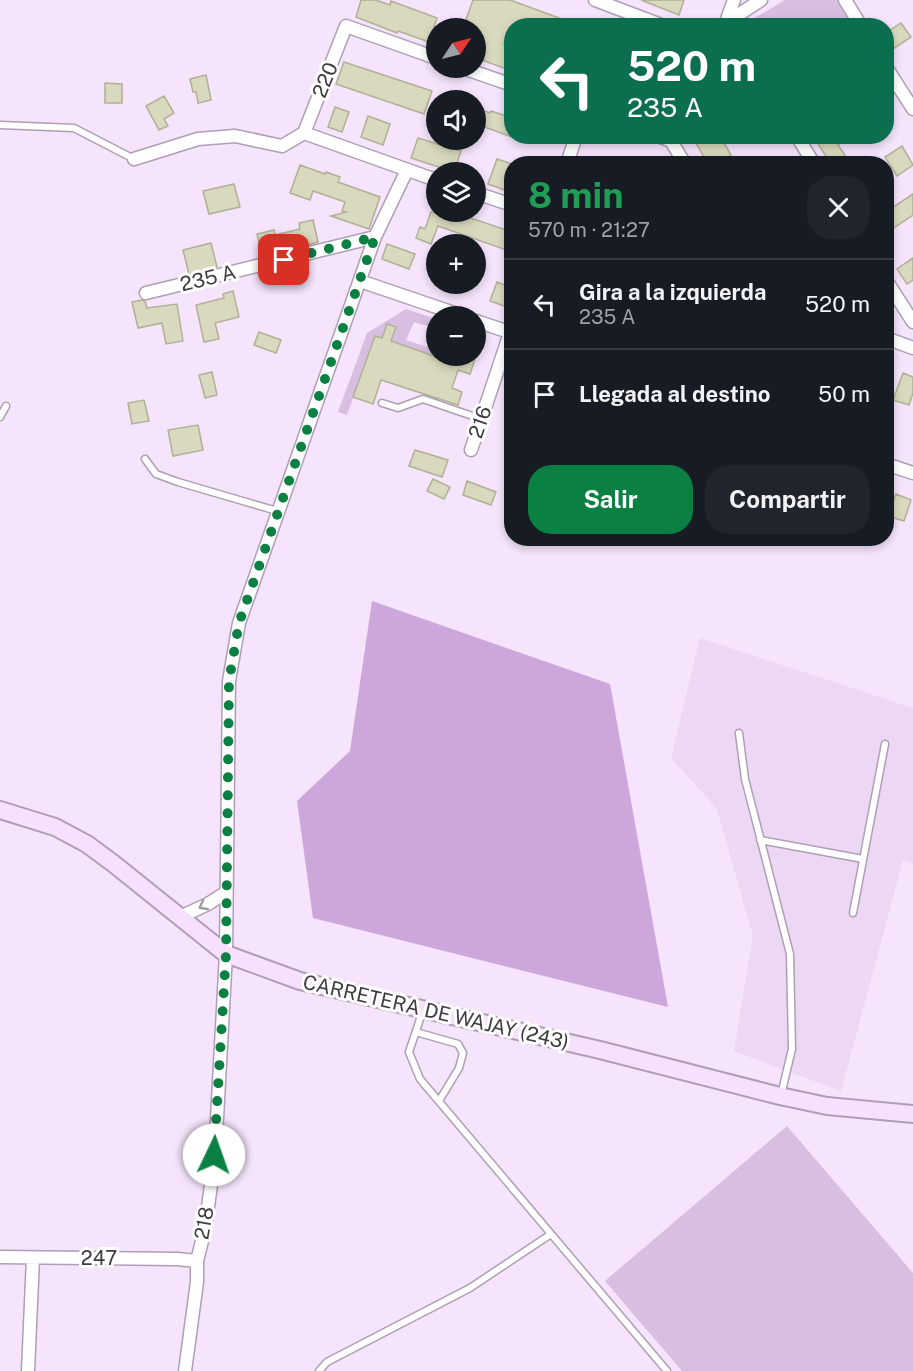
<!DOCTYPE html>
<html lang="es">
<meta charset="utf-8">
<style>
:root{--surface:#171b24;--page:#20242c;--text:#f1f3f6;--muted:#9ea1a6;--line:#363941;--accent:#0b8043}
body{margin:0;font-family:"Public Sans",sans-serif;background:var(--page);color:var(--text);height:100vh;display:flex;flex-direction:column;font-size:22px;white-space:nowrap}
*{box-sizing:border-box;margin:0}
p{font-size:20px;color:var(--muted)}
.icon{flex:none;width:33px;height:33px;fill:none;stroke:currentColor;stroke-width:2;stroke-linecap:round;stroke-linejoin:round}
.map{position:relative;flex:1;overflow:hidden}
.side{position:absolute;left:504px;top:156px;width:390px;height:390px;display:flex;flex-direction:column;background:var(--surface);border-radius:24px;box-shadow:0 3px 9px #0003}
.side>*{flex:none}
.guide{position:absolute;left:504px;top:18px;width:390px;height:126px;border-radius:24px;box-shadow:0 3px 9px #0003;background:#0b6e4f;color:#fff;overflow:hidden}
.needle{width:39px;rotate:55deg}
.buttons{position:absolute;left:426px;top:18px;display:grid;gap:12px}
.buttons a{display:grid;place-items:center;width:60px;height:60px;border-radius:50%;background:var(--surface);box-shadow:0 3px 9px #0003;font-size:30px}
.pin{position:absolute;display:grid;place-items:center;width:51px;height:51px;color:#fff;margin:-26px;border-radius:12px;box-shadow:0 3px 9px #0006}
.me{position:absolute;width:66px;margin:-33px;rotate:3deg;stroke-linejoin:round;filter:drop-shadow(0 0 4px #0008)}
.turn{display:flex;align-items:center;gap:21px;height:126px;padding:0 24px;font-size:27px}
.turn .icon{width:78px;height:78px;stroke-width:2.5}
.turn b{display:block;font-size:42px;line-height:51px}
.round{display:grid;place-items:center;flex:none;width:63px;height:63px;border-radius:24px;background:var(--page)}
.headline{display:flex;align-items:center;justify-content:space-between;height:102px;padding:0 24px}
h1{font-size:36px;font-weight:700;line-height:45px;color:#1e9e55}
.action{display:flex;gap:12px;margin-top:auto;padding:12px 24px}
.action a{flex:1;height:69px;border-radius:24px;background:var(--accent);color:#fff;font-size:24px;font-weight:700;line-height:69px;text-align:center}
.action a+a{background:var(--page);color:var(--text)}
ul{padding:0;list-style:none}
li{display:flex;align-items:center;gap:18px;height:90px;padding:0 24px;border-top:2px solid var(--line)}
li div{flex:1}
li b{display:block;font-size:22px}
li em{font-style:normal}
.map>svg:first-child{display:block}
</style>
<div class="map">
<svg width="913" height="1371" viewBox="0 0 913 1371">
<rect width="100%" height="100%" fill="#f5e4fb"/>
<path fill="#ecd7f4" d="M700 638 913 708V863L903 860 841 1091 734 1051 753 936 717 809 671 758Z"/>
<path fill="#d8bfe2" d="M785 0H838L854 25H743Z
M406 309 436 319C431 329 423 325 414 322L406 340 433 349 431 355 375 336 347 415 338 412 367 333Z
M787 1126 913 1273V1371H682L605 1281Z"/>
<path fill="#cda6dc" d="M372 601 610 684 668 1007 313 918 297 801 350 751Z"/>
<path fill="#d9d9bf" stroke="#b1b097" stroke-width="1.5" d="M361 0H376L390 5 391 1 437 18 429 42 398 31 397 33 356 17Z
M473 0H510L581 26H511L504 45 512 48V71L476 58V28H463Z
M641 0H684L679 15Z
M901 23 911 37 893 49 886 40V33Z
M344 62 432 91 424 114 336 84Z
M206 75 211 100 198 103 196 92H193L190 79Z
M105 83 122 84V103H105Z
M164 96 174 113 164 119 168 126 159 130 146 106Z
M335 107 349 112 342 132 328 127Z
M476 108 490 113 491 111 512 118V137L476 124Z
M368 116 390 124 383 145 361 137Z
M692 136H720L731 155 717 164H708Z
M813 136H850L838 145 851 164H831Z
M418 138 461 151 454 172 411 158Z
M902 146 913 165 897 176 885 157Z
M497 159 512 164 504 190 488 184Z
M300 165 325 174 326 172 340 177 338 182 380 197 369 229 331 216 346 212 342 211 345 202 313 191 310 200 290 193Z
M234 184 240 207 209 214 203 191Z
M913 194V215L886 233V212Z
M431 212H453L512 232V252L438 226 431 244 416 238 420 227 425 229Z
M313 220 318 242 304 246 303 239 277 244 279 252 262 256 257 234 274 230 275 235 300 229 299 223Z
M211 243 217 267 189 274 183 250Z
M387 244 415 254 409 269 382 259Z
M913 258V280L907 284 897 269Z
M497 282 512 288V294L507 307 490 301Z
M233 291 239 317 215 323 219 339 204 342 196 305 224 298 223 294Z
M142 300 145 301 147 308 177 304 183 341 166 344 162 323 138 328 132 302Z
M387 324 396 327 391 341 434 356H476L470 374 458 370 452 388 462 392 458 405 381 380 373 404 353 397 375 336 382 338Z
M259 332 281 340 276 353 254 345Z
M212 372 217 395 205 398 199 375Z
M903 373 913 377V393L909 405 893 400Z
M144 400 149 421 132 424 128 403Z
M198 425 203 450 173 456 168 430Z
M415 450 448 460 442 477 409 466Z
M433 479 450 487 444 499 427 491Z
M467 481 496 492 491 505 463 495Z
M896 494 911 500 904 521 888 516Z"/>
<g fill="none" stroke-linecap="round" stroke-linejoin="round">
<defs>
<path id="service" d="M0 125 74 128 134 159
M382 403 398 408 423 399 481 419
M0 417 6 406
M145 459 156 474 178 482 277 511
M739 733 745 779 790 954 792 1049 781 1095
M760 840 863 859
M853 913 885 744
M423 1010 409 1052 420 1079 667 1371
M416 1032 458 1044 463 1053 459 1068 439 1101
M319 1371 327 1362 470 1288 551 1234"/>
<path id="minor" d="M595 0 664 26
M845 0 861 26
M727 24 726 22 734 0
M721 26 761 0
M886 67 913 109
M463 68 512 85
M304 133 346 26 436 58
M304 133 436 180
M658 136 671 141 685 164
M797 136 814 164
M134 159 198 139 235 136 282 146 304 133
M567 164 576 136
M476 193 512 205
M886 280 913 322
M360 281 463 316
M146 293 375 237
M476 321 512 333
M886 338 913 348
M471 450 512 327
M886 464 913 473
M180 917 208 904 225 893
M0 1257 177 1259 197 1261
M28 1371 33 1258
M185 1371 197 1282V1261L205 1229 215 1155 226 954 229 681 239 623 375 237 407 170"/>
<path id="secondary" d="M0 810 55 827 87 844 114 864 226 954 300 981 600 1050 780 1096 827 1106 913 1114"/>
</defs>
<use href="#service" stroke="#ae9fb4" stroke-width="9"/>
<use href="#minor" stroke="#ae9fb4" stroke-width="15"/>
<use href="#secondary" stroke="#ae9fb4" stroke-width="20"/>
<use href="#service" stroke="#fff" stroke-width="6"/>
<use href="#minor" stroke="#fff" stroke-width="12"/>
<use href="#secondary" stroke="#f6e0fe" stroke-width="16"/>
</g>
<defs><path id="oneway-chevron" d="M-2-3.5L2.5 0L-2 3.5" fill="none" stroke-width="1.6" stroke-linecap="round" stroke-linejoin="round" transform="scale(1.5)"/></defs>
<use stroke="#a09ca0" href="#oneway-chevron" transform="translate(203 906) rotate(152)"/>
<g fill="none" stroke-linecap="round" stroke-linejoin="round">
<path stroke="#0b8043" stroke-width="10" stroke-dasharray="0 18" d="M214 1155 226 954 229 681 239 623 375 237 284 260"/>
</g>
<g text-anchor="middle" stroke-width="6" stroke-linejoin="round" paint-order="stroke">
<g font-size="20" fill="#403a42" stroke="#fff">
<text transform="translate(325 80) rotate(-68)" y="7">220</text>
<text transform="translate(208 278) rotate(-14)" y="7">235 A</text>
<text transform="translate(480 422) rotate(-71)" y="7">216</text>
<text transform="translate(436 1012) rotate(13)" y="7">CARRETERA DE WAJAY (243)</text>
<text transform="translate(204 1223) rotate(-80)" y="7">218</text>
<text x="99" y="1265">247</text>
</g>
</g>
</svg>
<div class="buttons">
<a><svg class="needle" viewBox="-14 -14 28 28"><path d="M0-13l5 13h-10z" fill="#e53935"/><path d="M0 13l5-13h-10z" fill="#9ea1a6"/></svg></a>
<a><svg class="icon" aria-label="sound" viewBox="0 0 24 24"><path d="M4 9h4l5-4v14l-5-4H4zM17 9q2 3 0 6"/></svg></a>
<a><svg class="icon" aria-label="layers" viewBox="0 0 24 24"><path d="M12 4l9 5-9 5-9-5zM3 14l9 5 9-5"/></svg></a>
<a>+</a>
<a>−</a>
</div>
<div class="pin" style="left:284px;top:260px;background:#d93025"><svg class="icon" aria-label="arrive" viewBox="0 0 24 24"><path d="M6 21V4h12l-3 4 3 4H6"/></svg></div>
<svg class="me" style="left:214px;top:1155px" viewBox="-20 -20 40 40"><circle r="19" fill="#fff"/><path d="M0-13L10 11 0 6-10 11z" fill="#0b8043"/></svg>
<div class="guide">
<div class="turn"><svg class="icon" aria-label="left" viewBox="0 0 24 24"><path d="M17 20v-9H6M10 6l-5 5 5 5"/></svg><div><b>520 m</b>235 A</div></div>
</div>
<section class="side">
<div class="headline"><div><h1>8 min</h1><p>570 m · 21:27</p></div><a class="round"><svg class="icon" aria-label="close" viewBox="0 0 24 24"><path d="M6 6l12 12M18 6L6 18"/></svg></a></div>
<ul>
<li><svg class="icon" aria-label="left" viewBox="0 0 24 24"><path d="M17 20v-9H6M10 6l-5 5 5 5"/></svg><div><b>Gira a la izquierda</b><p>235 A</p></div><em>520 m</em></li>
<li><svg class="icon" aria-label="arrive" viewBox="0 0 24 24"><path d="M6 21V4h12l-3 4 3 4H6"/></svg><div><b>Llegada al destino</b></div><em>50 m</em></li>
</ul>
<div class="action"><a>Salir</a><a>Compartir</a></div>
</section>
</div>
